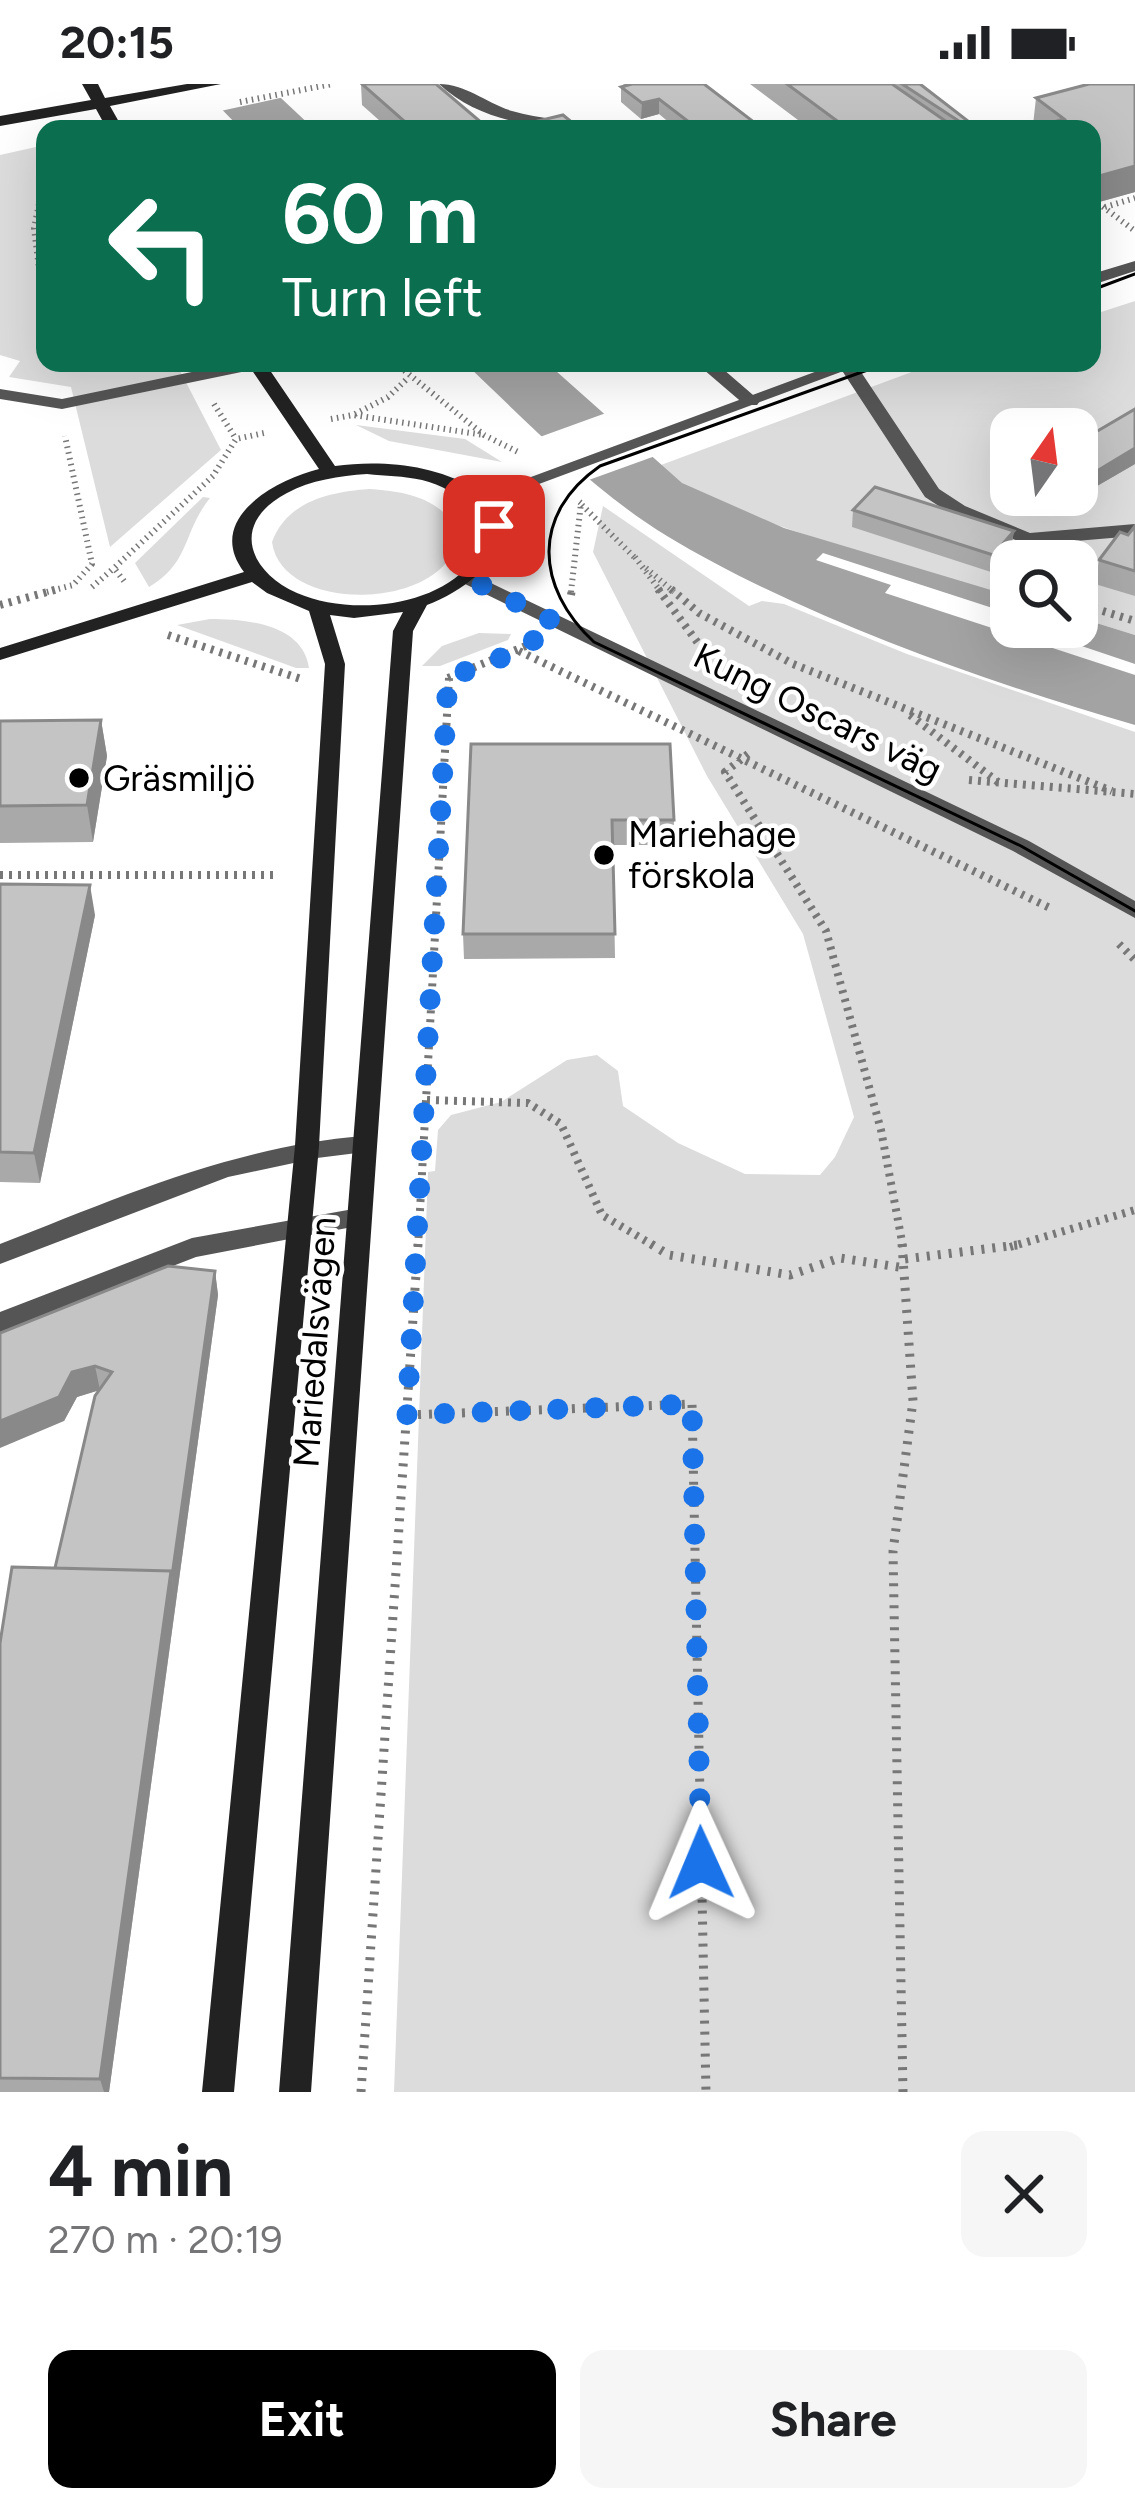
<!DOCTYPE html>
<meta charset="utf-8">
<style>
:root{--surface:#fff;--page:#f6f6f6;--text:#202124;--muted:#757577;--accent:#000}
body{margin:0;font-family:Figtree,sans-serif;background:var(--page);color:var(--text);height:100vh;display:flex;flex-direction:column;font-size:45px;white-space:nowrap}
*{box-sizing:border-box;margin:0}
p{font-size:39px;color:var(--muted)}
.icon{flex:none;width:66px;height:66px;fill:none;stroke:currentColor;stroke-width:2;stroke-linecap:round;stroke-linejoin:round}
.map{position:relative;height:2008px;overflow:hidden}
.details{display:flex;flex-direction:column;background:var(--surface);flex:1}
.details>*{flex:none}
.hud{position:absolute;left:36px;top:36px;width:1065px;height:252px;border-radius:24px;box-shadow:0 12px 48px #0002;background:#0b6e4f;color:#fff;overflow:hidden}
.needle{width:78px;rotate:14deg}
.tools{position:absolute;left:990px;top:324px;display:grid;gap:24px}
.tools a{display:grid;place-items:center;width:108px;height:108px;border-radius:24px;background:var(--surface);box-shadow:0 12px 48px #0002;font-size:60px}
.pin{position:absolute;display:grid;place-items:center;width:102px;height:102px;color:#fff;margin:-51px;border-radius:24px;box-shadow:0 6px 18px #0006}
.me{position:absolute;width:132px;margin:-66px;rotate:359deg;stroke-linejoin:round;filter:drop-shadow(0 0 9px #0008)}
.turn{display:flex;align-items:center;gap:42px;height:252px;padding:0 48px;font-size:54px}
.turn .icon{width:156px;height:156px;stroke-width:2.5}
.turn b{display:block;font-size:84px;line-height:102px}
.round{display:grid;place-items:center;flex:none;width:126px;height:126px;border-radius:24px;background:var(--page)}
.overview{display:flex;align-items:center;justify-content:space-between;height:204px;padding:0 48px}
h1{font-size:72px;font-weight:700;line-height:90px}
.button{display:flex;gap:24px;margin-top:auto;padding:24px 48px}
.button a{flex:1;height:138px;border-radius:24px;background:var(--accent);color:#fff;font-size:48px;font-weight:700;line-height:138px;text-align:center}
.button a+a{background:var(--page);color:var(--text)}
.status{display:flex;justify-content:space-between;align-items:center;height:84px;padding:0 60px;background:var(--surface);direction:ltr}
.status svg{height:33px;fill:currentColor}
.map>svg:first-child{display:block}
</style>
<div class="status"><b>20:15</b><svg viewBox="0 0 49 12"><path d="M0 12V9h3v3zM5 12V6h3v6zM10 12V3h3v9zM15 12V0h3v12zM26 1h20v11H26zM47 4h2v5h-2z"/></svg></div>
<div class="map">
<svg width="1135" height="2008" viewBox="0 0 1135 2008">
<rect width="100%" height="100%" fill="#fff"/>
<path fill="#dcdcdc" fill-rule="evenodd" d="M36 63 45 71V279H176L221 366 110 463 71 303 9 293 20 277 0 271V71Z
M1135 217V551L1077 533V477H1011V512L931 493 688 411 661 381 936 279H1092V231ZM1011 345H1077V411H1011Z
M356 341 465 355 502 378 389 357Z
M369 405C404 407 444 414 458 450 453 526 282 533 272 458 287 417 330 408 369 405Z
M203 413 210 414C182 449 191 478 149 503L135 479Z
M603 422 749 522 762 517 784 520 907 570 1135 648V2008H394L428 1088 435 1087 438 1046 451 1031 501 1018 567 976 597 971 618 987 623 1022 678 1059 745 1090 820 1091 835 1073 854 1033 803 850 707 692 593 468Z
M210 535C246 535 303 540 309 584H296L177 541Z
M479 549 511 550 508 556 440 582H422L442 562Z"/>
<path fill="#a3a3a3" d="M197 0H266L314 45H241Z
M465 279H547L682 399 784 444 1011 512V543H1077V533L1135 551V641C986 598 799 532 667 452 593 407 527 338 465 279Z"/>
<path fill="#fff" d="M191 0H275L289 12 216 28Z
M606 329 658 371 586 397 537 354Z
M823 469 1011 530V543L1054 544 1049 551 1135 580V591L885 509 891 501 816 476Z"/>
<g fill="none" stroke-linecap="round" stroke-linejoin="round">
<path stroke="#777" stroke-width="6" stroke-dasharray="1.5 4.5" stroke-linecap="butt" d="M240 18 332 0
M249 39 254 45
M169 45 183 42
M45 91 34 144 45 232
M1098 119 1135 147
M1105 123 1135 114
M395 279 484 351 518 368
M214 320 236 355
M355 330 388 313 409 293
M331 335 353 331 484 351
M582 421 635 474
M635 473 661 508
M646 484 674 508
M124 497 114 484 213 392 236 355 264 349
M92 503 114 484
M47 508 73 501 92 480 65 352
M571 508 581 419 576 415"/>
<path stroke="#777" stroke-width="8" stroke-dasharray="3 6" stroke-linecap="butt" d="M658 505 709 574
M671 505 699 529 793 580 1112 707
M571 511 572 505
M1077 519 1135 537
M0 521 58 505
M1003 527 1011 516
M168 551 301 595
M519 567 1052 825
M448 594 528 561
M910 631 998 698
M748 670 725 688 826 847 881 1046 903 1163
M969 696 1135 710
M0 791H278
M1119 860 1135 876
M427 1016 528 1019 561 1040 602 1131 656 1163
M418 1163 449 594
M1010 1163 1135 1126"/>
<path stroke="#777" stroke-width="9" stroke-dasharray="3 8" stroke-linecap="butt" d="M651 1160 669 1171 790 1191 840 1174 905 1184
M902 1160 913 1317 893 1467 903 2008
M905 1175 1025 1160
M407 1331 692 1320 706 2008
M361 2008 418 1160"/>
<path fill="#555" fill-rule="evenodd" d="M439 0C466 0 486 19 512 27 540 35 570 37 599 40L607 45C549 45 484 42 439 0Z
M696 279H716L760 317 757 321H745Z
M841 279H855L939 405 965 422 1030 449 1135 440V452L1028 461 951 430 925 413 839 282Z"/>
<path fill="#555" fill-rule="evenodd" d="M1135 177V187L1092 201V190Z
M235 279 265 280 256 285 62 325 0 315V305L62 315Z
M839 279H865L485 420 478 422 469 416Z
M468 488 1029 757 1135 817V834L1013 767 461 498V490Z
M364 1052 373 1055 376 1061 373 1067 317 1074 228 1093 0 1180V1160C120 1113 235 1062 364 1052Z
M359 1124 368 1126 372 1133 368 1140 196 1173 0 1249V1228L192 1154Z"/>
<path fill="#222" fill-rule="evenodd" d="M82 0H98L105 14 187 0H221L110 22 123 45H107L96 25 0 42V32L91 16Z
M247 279H265L335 382C379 376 432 380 471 403 543 445 476 503 427 521L413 547 311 2008H279L393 547 403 528 354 534 330 531 345 580 319 1062 234 2008H202L295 1062 325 580 309 527 267 509 252 498 0 576V564L244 488C204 435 275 396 319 385ZM367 390C385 392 404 392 422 396 460 405 503 441 470 480 432 525 347 531 297 509 248 487 230 439 287 409 311 396 339 392 367 390Z"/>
<path stroke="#000" stroke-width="3" d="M1092 206 1135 190
M887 279 600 382C531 430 535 503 594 558L1021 762 1135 827"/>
</g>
<path fill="#a9a9a9" d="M361 0 489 45H389L362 21Z
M623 0H704L763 45H677L659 30 641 35 621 18V3L625 2Z
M750 0H920L977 45H810Z
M1135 0V108L1092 120V45L1036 43 1033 41 1036 14Z
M1135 325V380L1066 420 1048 411H1077Z
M853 426 1014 447 1011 464 991 488 852 443Z
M1135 442V512L1095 500 1099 476 1128 451Z
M101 636 107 672 93 758 0 759V637Z
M471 660 674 736 673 761H613L615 874 464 875 463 850Z
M0 800 95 831 40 1099 0 1098Z
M215 1187 218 1211 109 2008H0V1559L55 1484 99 1306 77 1313 64 1337 0 1249Z"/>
<path fill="#898989" d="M659 15V30L641 35 642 19Z
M1135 82V108L1092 120V94Z
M1135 364V380L1066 420 1068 411H1077V399Z
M1014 447 1011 464 991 488 993 471Z
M101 636 107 672 93 758 87 721Z
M90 801 95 831 40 1099 34 1069Z
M215 1187 218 1211 176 1517 172 1492Z
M95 1282 100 1306 77 1313 64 1337 0 1364V1337L72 1288Z
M171 1487 176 1517 109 2008H104L100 1995Z"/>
<path fill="#c4c4c4" stroke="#898989" stroke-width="3" d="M362 0H436L489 45H408L412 44Z
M632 0H704L763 45H698L659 15 642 19 621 3Z
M787 0H892L957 45H848Z
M902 0H920L977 44 971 45Z
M1089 0H1135V82L1092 94V45H1030L1064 35 1036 14Z
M563 31 580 45H505Z
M1135 325V364L1077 399V359Z
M875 403 1014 447 993 471 853 426Z
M1135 442V487L1099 476 1120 448 1128 451Z
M101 636 87 721 0 722V637Z
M471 660H670L674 736H612L615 850H463Z
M0 800 90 801 34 1069 0 1068Z
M168 1182 215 1187 172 1492 171 1487 55 1484 95 1312 112 1288 95 1282 72 1288 59 1313 0 1337V1249Z
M12 1483 171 1487 100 1995 0 1994V1559Z"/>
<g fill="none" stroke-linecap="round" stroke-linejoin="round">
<path stroke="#1a73e8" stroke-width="21" stroke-dasharray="0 37.8" d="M494 442 492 461 468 494 557 539 519 567 448 594 407 1331 692 1320 701 1779"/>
</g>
<g fill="#000" stroke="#fff" stroke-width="4.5">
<circle cx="79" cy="694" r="12"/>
<circle cx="604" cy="771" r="12"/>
</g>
<g text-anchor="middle" stroke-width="9" stroke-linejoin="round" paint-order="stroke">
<g font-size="36" fill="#000" stroke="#fff">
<text transform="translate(818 628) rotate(26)" y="13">Kung Oscars väg</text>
<text transform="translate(314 1258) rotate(-86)" y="13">Mariedalsvägen</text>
</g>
<g font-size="36" fill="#000" stroke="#fff" text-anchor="start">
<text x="103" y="707">Gräsmiljö</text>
<text x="628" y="763">Mariehage<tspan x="628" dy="41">förskola</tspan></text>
</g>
</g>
</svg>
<div class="tools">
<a><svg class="needle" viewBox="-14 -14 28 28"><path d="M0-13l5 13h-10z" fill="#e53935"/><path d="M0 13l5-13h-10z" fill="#757577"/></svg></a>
<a><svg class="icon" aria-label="search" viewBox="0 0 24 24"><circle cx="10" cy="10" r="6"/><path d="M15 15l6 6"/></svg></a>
</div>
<div class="pin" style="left:494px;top:442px;background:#d93025"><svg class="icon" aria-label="arrive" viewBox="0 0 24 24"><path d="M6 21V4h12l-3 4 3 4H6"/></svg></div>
<svg class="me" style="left:701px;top:1779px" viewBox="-20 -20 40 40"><path d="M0-17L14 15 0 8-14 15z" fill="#1a73e8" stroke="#fff" stroke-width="4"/></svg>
<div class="hud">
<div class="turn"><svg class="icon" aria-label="left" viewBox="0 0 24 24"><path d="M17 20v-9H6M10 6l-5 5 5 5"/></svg><div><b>60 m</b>Turn left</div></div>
</div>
</div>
<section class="details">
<div class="overview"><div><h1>4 min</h1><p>270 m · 20:19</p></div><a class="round"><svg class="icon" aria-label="close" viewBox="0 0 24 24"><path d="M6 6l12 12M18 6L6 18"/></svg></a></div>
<div class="button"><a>Exit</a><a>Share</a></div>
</section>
